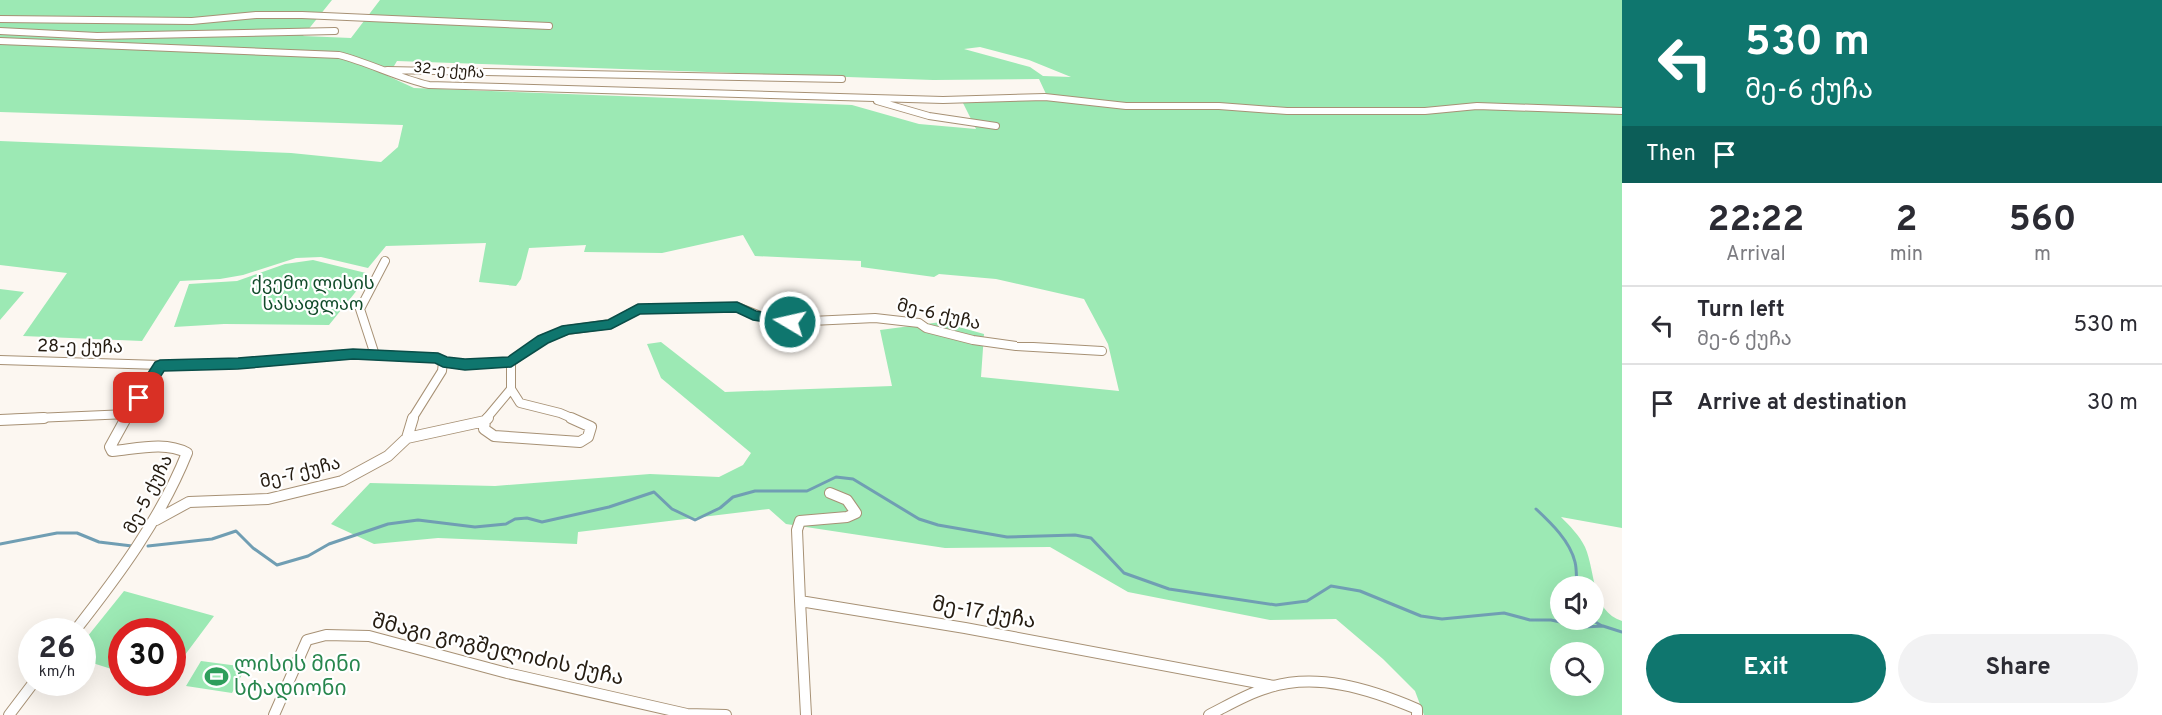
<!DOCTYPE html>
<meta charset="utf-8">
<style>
:root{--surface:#fff;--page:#f2f2f3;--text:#2b2b33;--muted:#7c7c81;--line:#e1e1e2;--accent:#0f766e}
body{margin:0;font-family:Overpass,"Noto Sans Georgian",sans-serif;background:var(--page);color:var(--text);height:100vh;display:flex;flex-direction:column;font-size:22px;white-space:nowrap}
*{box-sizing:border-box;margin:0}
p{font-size:20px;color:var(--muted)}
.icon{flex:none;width:33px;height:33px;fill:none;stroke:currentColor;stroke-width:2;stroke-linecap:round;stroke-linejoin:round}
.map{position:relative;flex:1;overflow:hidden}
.sheet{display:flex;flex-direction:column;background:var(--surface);width:540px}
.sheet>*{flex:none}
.top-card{background:#0f766e;color:#fff;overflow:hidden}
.buttons{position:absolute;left:1550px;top:576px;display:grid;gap:12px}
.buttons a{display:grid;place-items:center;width:54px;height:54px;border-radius:50%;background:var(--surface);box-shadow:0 6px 24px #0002;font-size:30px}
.speed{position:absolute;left:18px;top:618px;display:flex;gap:12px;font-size:30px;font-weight:700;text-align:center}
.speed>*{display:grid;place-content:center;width:78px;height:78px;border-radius:50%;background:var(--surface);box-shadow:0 6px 24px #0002;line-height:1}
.speed small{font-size:15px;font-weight:400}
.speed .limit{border:9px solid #d22;background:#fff;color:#111}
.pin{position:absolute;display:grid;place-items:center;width:51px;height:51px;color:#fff;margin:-26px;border-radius:12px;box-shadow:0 3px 9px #0006}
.me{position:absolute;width:66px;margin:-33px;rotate:279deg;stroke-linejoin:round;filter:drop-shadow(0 0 4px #0008)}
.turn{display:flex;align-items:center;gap:21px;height:126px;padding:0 24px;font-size:27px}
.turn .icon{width:78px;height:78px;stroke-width:2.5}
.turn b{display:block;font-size:42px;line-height:51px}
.then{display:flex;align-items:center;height:57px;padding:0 24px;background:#0003;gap:12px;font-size:22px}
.eta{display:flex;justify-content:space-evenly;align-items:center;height:102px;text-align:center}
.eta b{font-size:36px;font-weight:700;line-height:42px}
.button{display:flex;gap:12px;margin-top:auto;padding:12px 24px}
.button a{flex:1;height:69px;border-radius:36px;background:var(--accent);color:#fff;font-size:24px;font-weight:700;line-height:69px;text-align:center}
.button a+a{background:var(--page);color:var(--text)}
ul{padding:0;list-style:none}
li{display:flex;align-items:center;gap:18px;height:78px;padding:0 24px;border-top:2px solid var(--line)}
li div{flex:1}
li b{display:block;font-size:22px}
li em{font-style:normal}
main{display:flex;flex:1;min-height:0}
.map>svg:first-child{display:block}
</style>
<main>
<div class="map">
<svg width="1622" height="715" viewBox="0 0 1622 715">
<rect width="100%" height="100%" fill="#fcf7f1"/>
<path fill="#9ce9b4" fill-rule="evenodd" d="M0 0H332L303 36 351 38 380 0H1622V528L1561 517C1569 525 1580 536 1585 547 1596 572 1591 611 1622 621V715H1424L1415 691 1383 659 1336 619 1270 620 1128 592 1050 547 945 548 786 524 769 509 578 532 577 544 438 538 374 544 331 524 370 483 495 486 650 474 719 477 743 465 751 453 661 378 647 344 661 342 725 392 892 386 880 330 941 322 984 334 981 377 1119 391 1108 344 1084 299 996 279 939 274 934 277 861 267V261L755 256 743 235 662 253 584 252 586 245 529 248 521 279 516 286 479 282 486 243 386 246 368 268 321 257 296 258 243 275 220 279 180 281 142 341 23 336 67 273 0 265V141L291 153 381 162 398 147 403 125 0 112ZM980 47 1029 60 1071 77 1043 76 1030 67 964 49ZM397 61 933 80 1039 79 1046 94 960 97 976 129 919 124 852 105 414 88 388 76ZM1560 586H1593V620H1560ZM1560 652H1593V686H1560Z
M313 260 366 273 358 289 329 325 224 324 174 327 189 284 237 281 285 264Z
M0 289 24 292 0 320Z
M124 591 214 616 173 671 172 632H122L121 672 83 660V642Z
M201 661 246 667 232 693 186 686Z"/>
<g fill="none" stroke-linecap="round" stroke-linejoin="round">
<path stroke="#709eb3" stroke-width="3" d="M1536 509C1551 523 1570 541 1575 562 1577 570 1576 578 1577 586
M0 544 57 533H77L99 542 132 546
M148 546 212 539 236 531 253 548 277 565 308 556 329 544 388 524 418 520 475 527 506 524 515 519 527 518 542 522 609 507 654 492 672 509 695 520 720 508 733 497 755 491H807L836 477 853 479 919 519 938 525 1007 537 1075 535 1091 538 1124 573 1169 589 1276 605 1307 601 1331 586 1360 591 1421 616 1442 619 1504 613 1530 620H1551L1584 627 1603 626 1622 632
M1592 620 1602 626"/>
<defs>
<path id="minor-far2" d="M0 19 192 21 256 15H302L549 26
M0 31 97 36 335 31
M0 41 339 55C370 63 398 78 429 85L943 100 1045 97 1126 106H1219L1287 111H1425L1477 106 1622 111
M387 70 842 79
M877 101 929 116 996 126"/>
<path id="minor-far1" d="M375 355 360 309 385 261
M0 360 160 365
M511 389 520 403 560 413 574 419
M128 414 160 365 238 364 353 354 438 358 443 362 465 365 511 362 543 339 567 330 611 324 638 309 737 307 771 320 790 322 875 318 919 323 926 328 973 340 1016 346 1102 351
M12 419 128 414 125 419
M412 419 442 371 443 362
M486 419 511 389V362"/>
<path id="minor" d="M0 420 44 418
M485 421 484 429 494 436 580 442 588 437 591 427 571 418
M407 438 413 418
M156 520 189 502 268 499 342 481 388 456 407 438 485 421 488 418
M800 601 797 530 800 521 847 517 856 513 847 500 830 493
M74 632C118 576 160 520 187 453 165 441 136 449 112 451L110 447 126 418
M9 715 34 682
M274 715 307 640 326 635 369 636 507 673 687 714 726 715
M806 715 800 601 965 628 1274 686
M1209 715C1227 706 1245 695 1264 689 1315 671 1370 689 1417 709V715"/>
</defs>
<use href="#minor-far2" stroke="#a79175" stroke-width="8"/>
<use href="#minor-far1" stroke="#a79175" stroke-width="10"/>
<use href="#minor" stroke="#a79175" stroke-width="12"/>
<use href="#minor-far2" stroke="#fff" stroke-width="6"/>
<use href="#minor-far1" stroke="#fff" stroke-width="8"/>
<use href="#minor" stroke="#fff" stroke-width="10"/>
</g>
<path fill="#0f766e" stroke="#0a4d48" stroke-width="1.5" d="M737 302 756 311 795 318 797 322 790 326 753 320 736 312 640 314 611 329 569 334 548 343 511 367 465 370 443 367 435 363 353 359 238 369 164 371 144 402H134L132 398 155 362 160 360 238 358 353 349 438 353 447 357 465 359 508 357 538 336 562 326 608 320 638 304Z"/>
<defs>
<symbol id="stadium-bare" viewBox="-9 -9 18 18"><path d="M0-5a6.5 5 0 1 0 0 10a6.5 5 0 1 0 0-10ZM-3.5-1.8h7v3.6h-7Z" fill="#2e9e5b" stroke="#fff" stroke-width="2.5" paint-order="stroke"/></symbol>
</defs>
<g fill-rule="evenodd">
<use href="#stadium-bare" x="200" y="660" width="33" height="33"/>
</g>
<g text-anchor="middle" stroke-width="4.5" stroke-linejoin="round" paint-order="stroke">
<g font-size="15" fill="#251c11" stroke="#fff">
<text transform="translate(449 70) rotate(5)" y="5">32-ე ქუჩა</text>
</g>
<g font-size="18" fill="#114b2a" stroke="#fff">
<text x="313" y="289">ქვემო ლისის<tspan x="313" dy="21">სასაფლაო</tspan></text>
</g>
<g font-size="18" fill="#251c11" stroke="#fff">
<text transform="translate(939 314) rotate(13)" y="6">მე-6 ქუჩა</text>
<text transform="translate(80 346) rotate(1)" y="6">28-ე ქუჩა</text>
<text transform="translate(300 472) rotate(-14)" y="6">მე-7 ქუჩა</text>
<text transform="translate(148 494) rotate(-63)" y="6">მე-5 ქუჩა</text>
</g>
<g font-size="21" fill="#251c11" stroke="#fff">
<text transform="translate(984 612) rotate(10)" y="7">მე-17 ქუჩა</text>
<text transform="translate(498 649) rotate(13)" y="7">შმაგი გოგშელიძის ქუჩა</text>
</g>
<g font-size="21" fill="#27864d" stroke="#fff" text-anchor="start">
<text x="234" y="671">ლისის მინი<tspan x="234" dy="24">სტადიონი</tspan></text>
</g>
</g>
</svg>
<div class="buttons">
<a><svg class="icon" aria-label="sound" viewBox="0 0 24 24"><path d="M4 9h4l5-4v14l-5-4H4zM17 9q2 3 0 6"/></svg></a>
<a><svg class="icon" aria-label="search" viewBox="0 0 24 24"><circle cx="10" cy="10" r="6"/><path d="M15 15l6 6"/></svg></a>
</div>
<div class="speed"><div>26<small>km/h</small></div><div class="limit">30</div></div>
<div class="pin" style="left:139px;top:398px;background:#d93025"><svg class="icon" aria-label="arrive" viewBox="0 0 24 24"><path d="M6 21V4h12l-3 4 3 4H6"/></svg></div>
<svg class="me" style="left:790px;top:322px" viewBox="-20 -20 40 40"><circle r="17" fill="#0f766e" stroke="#fff" stroke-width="3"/><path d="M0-11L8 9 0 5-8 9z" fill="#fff"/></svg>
</div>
<section class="sheet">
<div class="top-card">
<div class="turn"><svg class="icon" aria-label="left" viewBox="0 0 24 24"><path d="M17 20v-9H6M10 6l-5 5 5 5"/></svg><div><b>530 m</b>მე-6 ქუჩა</div></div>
<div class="then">Then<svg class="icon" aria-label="arrive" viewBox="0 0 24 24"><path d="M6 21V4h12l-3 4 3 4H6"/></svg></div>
</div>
<div class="eta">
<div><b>22:22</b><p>Arrival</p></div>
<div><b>2</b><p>min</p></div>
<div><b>560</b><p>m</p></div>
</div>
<ul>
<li><svg class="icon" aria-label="left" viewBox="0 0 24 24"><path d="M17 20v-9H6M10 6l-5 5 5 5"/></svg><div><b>Turn left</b><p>მე-6 ქუჩა</p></div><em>530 m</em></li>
<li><svg class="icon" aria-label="arrive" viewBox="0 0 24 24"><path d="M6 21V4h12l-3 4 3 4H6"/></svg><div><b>Arrive at destination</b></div><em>30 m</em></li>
</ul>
<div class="button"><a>Exit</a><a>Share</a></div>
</section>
</main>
